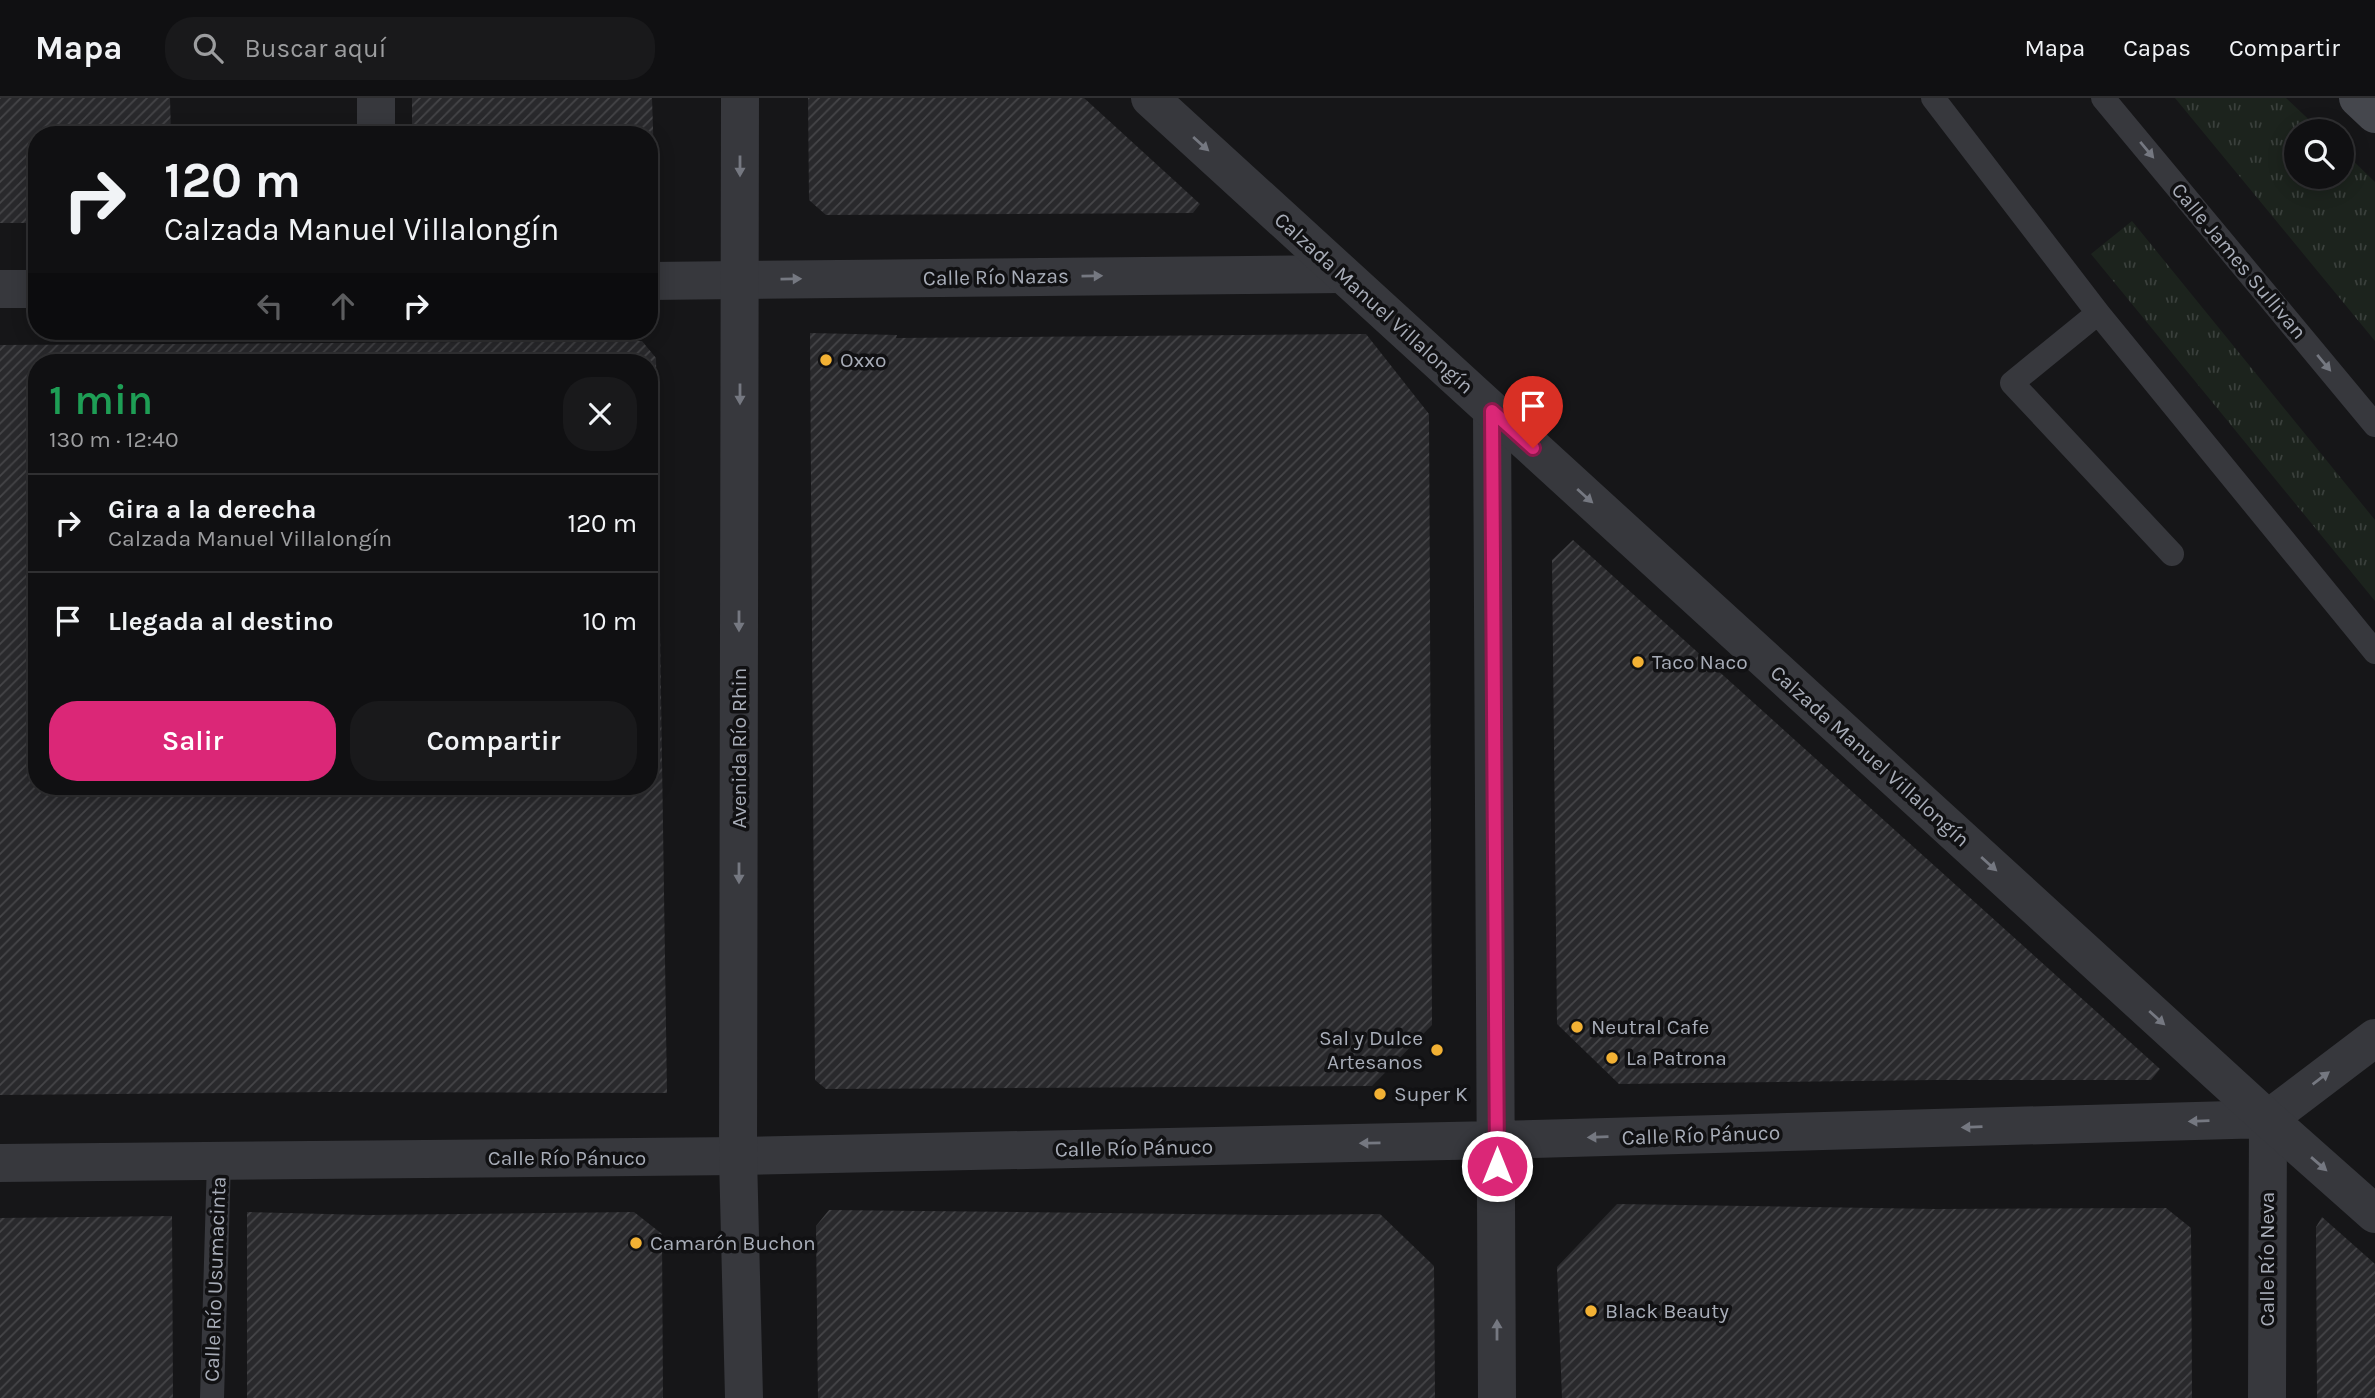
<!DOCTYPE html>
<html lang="es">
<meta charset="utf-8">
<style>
:root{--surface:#101012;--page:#19191b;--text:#f1f3f6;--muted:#9c9d9f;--line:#303032;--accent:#db2777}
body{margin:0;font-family:Karla,sans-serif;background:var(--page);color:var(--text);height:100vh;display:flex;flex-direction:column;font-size:26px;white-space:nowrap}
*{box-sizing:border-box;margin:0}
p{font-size:23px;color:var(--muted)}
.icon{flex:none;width:38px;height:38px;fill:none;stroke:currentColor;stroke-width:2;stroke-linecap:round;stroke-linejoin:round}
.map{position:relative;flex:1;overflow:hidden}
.sheet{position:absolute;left:28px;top:256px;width:630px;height:441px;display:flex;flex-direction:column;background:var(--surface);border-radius:28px;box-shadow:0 4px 18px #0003,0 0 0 2px var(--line)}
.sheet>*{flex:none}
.banner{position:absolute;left:28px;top:28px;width:630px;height:214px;border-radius:28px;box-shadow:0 4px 18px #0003,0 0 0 2px var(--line);background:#101012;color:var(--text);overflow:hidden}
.fabs{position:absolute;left:2284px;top:21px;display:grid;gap:14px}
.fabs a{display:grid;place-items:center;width:70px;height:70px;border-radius:50%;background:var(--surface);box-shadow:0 4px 18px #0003,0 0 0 2px var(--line);font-size:35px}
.pin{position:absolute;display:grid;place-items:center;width:60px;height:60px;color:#fff;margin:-72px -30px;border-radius:50% 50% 50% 0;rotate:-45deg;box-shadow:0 0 7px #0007}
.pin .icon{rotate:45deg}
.me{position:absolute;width:77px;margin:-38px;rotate:0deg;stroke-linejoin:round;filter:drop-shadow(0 0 5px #0008)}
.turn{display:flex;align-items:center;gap:24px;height:147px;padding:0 21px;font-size:32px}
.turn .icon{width:91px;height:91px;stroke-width:2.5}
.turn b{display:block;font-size:49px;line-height:60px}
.lanes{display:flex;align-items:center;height:66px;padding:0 21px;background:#0003;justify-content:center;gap:35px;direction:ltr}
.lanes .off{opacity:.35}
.round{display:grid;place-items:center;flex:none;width:74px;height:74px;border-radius:28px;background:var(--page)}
.head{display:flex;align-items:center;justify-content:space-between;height:119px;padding:0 21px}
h1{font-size:42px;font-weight:600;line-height:52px;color:#1e9e55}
.action{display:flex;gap:14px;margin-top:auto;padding:14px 21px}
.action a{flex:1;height:80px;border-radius:28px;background:var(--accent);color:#fff;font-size:28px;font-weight:600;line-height:80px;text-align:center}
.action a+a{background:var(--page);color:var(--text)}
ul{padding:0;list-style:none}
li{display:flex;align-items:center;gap:21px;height:98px;padding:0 21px;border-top:2px solid var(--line)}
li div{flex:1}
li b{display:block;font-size:26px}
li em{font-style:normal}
header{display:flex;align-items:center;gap:42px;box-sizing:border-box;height:98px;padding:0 35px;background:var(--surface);border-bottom:2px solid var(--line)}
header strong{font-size:33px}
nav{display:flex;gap:38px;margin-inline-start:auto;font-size:24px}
.search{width:490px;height:63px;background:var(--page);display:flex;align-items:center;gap:18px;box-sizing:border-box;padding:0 24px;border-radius:28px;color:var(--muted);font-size:26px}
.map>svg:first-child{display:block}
</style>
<header>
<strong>Mapa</strong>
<div class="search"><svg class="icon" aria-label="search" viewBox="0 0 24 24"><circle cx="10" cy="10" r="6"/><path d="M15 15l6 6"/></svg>Buscar aquí</div>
<nav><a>Mapa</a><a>Capas</a><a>Compartir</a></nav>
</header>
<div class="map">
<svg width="2375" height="1300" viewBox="0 0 2375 1300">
<defs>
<pattern id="grass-tufts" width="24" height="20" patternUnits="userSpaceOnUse" patternTransform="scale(1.75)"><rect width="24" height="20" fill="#1c231d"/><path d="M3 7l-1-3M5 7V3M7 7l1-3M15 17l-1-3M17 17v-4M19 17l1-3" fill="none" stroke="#3a403c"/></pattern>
<pattern id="building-hatch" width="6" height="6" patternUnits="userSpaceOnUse" patternTransform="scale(1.75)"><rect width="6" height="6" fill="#29292c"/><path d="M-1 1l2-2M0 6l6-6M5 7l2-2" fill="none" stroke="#454548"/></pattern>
</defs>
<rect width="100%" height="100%" fill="#161618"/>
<path fill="url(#grass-tufts)" d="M2175 0H2286L2321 33H2296V79H2342V52L2375 84V243Z
M2132 123 2375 422V503L2091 156Z"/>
<path fill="url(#building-hatch)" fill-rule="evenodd" d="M0 0H170L171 37H37V125H0Z
M412 0H652L656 121H649V37H412Z
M808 0H1084L1200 106 1193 115 826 117 809 102Z
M810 235 897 237 896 240 1366 236 1429 316 1432 927 1372 988 826 991 815 982Z
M642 243 656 260 667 995 326 994 0 997V247ZM37 264H649V688H37Z
M1573 442 2160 971 2151 982H1934L1619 986 1557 926 1552 462Z
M1617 1106 1936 1111 2166 1110 2191 1130 2192 1300H1562L1557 1169Z
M829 1112 1281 1117 1380 1116 1434 1168 1435 1300H818L816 1128Z
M247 1114 369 1117 634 1114 662 1136 663 1300H247Z
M172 1118 173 1300H0V1120Z
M2322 1119 2375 1166V1300H2317L2316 1129Z"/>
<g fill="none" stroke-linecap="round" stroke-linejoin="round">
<path stroke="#37383d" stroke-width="24" d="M1933 0 2098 215
M2103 0 2375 327
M2172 456 2012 285 2098 215 2375 554
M212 1300 219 1062"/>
<path stroke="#37383d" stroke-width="38" d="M376 0V37
M649 183 1342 176
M0 191H37
M1492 313 1497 1300
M2268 1021 2375 940
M0 1065 738 1058 1496 1042 2268 1021
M2267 1300 2268 1021"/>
<path stroke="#37383d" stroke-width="38" d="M740 0 738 1058 744 1300
M1150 0 2268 1021 2375 1116"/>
<path stroke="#45474d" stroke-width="38" d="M2358 0 2375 16"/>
</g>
<defs><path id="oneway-solid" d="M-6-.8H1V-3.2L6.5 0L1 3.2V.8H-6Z" transform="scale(1.75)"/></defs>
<g fill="#757881">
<use href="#oneway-solid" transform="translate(1201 46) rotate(42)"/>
<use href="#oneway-solid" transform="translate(2147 52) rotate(50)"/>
<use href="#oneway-solid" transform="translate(740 68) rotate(90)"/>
<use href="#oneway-solid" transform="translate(1092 178) rotate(-1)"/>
<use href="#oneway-solid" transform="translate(791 181) rotate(-1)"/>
<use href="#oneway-solid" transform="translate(2324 265) rotate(50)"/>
<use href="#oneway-solid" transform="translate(740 296) rotate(90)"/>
<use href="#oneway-solid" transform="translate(1585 398) rotate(42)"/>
<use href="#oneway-solid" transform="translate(739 523) rotate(90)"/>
<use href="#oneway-solid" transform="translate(1989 766) rotate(42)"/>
<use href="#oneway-solid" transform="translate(739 775) rotate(90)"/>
<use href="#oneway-solid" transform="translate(2157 920) rotate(42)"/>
<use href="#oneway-solid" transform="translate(2321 980) rotate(-37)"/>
<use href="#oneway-solid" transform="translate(2199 1023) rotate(178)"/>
<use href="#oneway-solid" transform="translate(1972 1029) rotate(178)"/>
<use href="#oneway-solid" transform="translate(1598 1039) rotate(178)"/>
<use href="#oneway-solid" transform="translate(1370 1045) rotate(179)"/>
<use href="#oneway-solid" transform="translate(2319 1066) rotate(41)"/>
<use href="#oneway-solid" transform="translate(1497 1232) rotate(-90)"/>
</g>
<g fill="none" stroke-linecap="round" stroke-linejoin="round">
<defs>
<path id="route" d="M1497 1068 1492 313 1533 350"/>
</defs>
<use href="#route" stroke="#8e194d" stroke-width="18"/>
<use href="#route" stroke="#db2777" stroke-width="12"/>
</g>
<g fill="#f2b134" stroke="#111113" stroke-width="2.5">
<circle cx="826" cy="262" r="7"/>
<circle cx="1638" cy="564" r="7"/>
<circle cx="1577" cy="929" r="7"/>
<circle cx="1437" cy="952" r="7"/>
<circle cx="1612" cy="960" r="7"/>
<circle cx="1380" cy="996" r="7"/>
<circle cx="636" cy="1145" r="7"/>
<circle cx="1591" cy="1213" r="7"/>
</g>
<g text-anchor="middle" stroke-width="7" stroke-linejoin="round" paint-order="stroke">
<g font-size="21" fill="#a8adb8" stroke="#111113">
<text transform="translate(2239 163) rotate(50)" y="7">Calle James Sullivan</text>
<text transform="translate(996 179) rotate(-1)" y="7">Calle Río Nazas</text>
<text transform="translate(1374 205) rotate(42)" y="7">Calzada Manuel Villalongín</text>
<text transform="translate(739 650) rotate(-90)" y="7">Avenida Río Rhin</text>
<text transform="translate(1870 658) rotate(42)" y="7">Calzada Manuel Villalongín</text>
<text transform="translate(1701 1037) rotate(-2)" y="7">Calle Río Pánuco</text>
<text transform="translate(1134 1050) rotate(-1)" y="7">Calle Río Pánuco</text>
<text x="567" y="1067">Calle Río Pánuco</text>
<text transform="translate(2267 1161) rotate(-90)" y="7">Calle Río Neva</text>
<text transform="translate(215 1181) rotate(-88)" y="7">Calle Río Usumacinta</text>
</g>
<g font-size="21" fill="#a8adb8" stroke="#111113" text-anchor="start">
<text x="840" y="269">Oxxo</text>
<text x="1652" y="571">Taco Naco</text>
<text x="1591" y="936">Neutral Cafe</text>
<text x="1423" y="947" text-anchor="end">Sal y Dulce<tspan x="1423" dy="24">Artesanos</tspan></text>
<text x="1626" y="967">La Patrona</text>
<text x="1394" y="1003">Super K</text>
<text x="650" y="1152">Camarón Buchon</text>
<text x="1605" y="1220">Black Beauty</text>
</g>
</g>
</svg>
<div class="fabs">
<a><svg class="icon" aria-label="search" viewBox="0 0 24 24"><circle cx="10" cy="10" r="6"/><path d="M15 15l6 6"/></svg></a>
</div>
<div class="pin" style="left:1533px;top:350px;background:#d93025"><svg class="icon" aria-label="arrive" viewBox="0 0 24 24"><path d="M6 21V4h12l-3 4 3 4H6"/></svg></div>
<svg class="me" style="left:1497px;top:1068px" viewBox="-20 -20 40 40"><circle r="17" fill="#db2777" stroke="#fff" stroke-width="3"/><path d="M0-11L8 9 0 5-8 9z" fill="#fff"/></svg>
<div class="banner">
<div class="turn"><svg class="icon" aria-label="right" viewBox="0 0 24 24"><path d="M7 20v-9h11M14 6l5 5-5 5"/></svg><div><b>120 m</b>Calzada Manuel Villalongín</div></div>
<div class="lanes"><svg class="icon off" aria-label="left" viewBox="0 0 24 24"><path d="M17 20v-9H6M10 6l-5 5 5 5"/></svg><svg class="icon off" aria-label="ahead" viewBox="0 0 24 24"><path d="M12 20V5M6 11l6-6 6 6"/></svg><svg class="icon" aria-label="right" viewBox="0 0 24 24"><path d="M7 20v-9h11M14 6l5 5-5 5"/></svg></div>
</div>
<section class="sheet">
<div class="head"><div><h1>1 min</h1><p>130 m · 12:40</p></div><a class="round"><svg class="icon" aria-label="close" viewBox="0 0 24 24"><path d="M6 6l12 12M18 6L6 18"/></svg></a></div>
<ul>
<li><svg class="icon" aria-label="right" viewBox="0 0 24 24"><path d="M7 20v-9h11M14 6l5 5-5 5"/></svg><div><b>Gira a la derecha</b><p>Calzada Manuel Villalongín</p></div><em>120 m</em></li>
<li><svg class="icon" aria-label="arrive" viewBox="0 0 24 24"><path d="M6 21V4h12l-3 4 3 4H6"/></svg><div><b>Llegada al destino</b></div><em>10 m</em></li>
</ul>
<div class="action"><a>Salir</a><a>Compartir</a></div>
</section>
</div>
